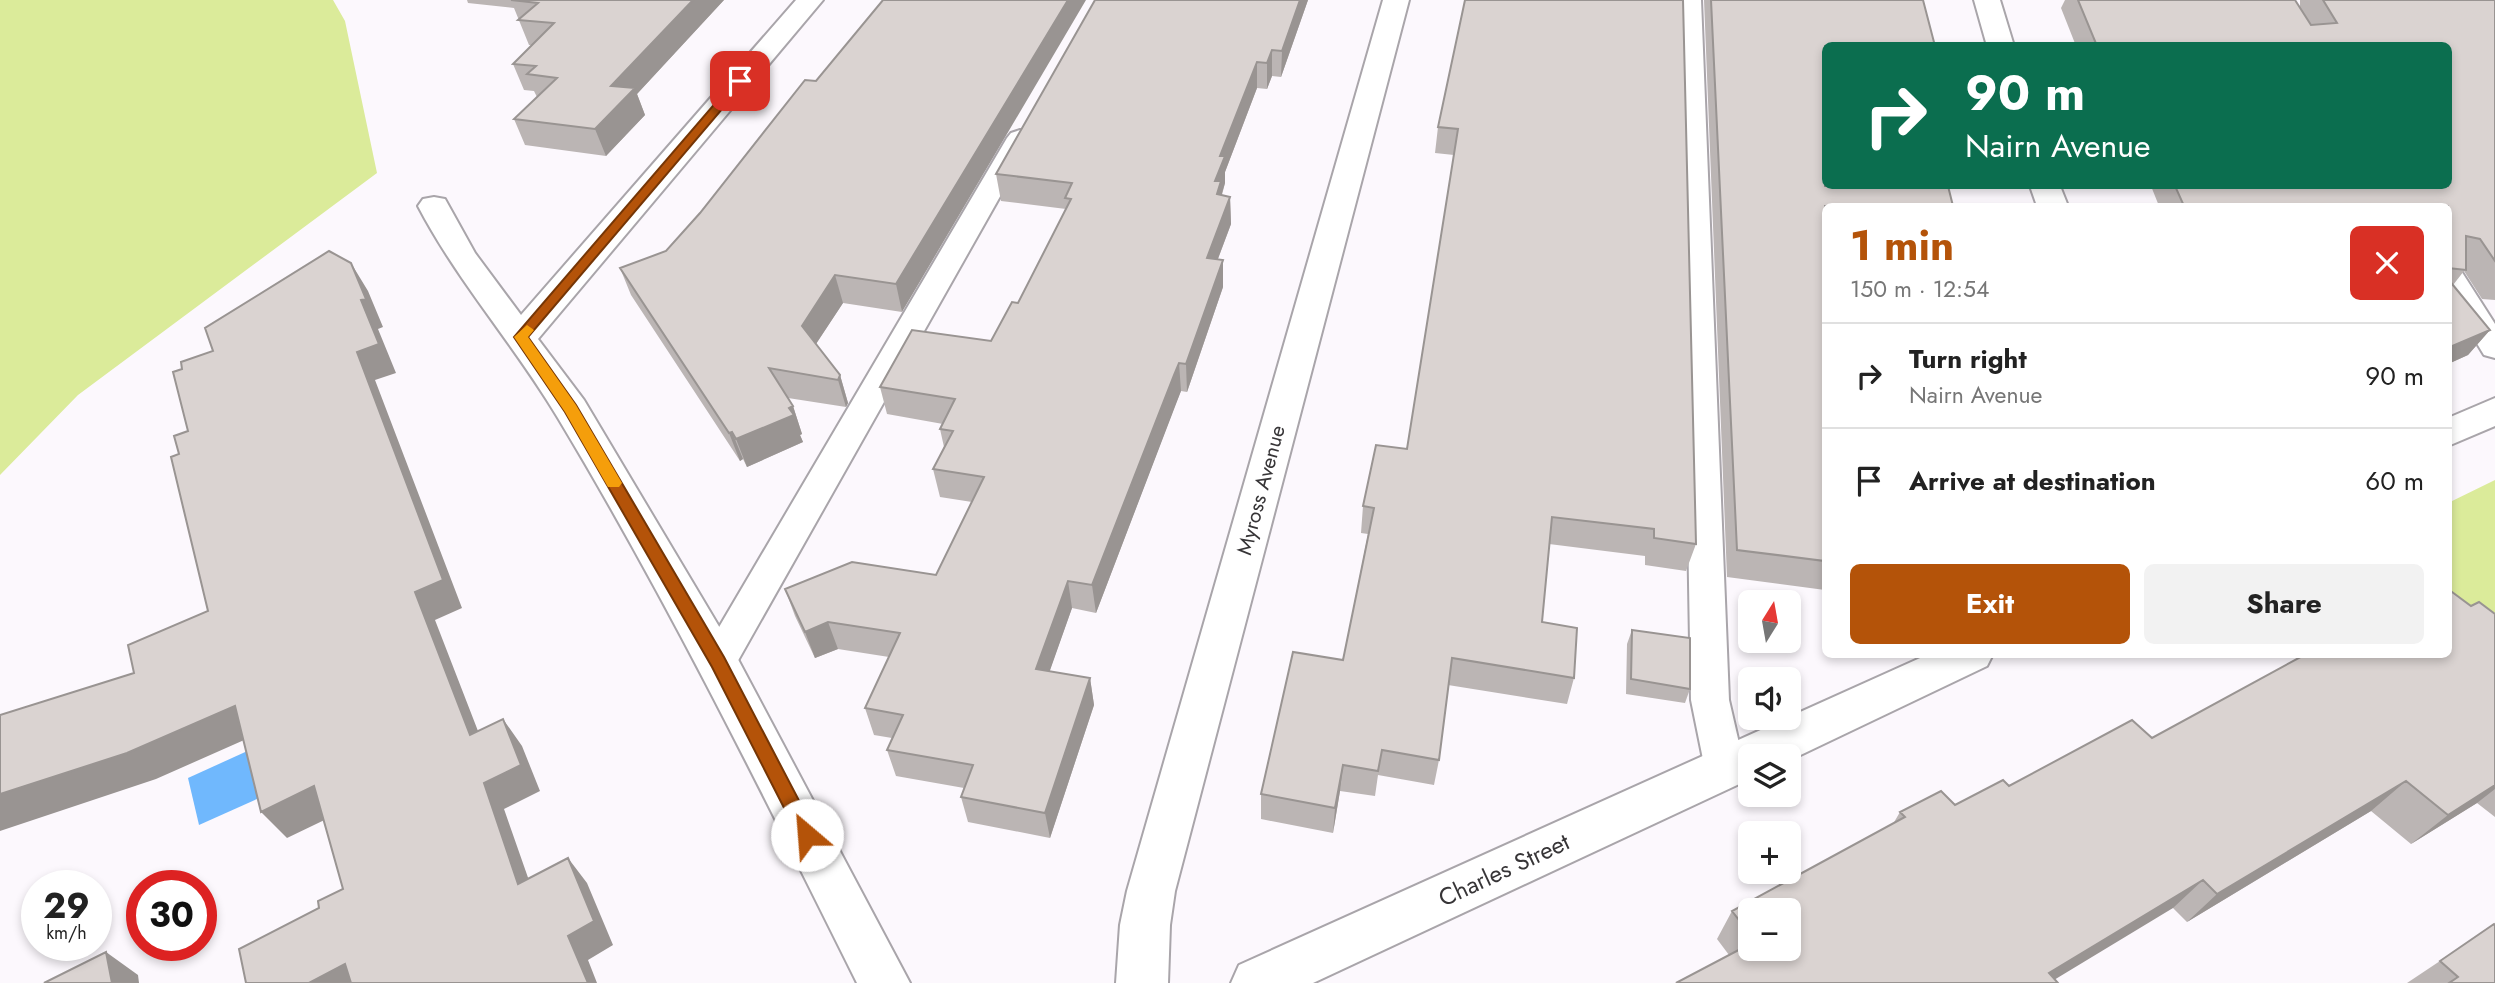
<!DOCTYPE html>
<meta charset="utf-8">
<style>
:root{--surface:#fff;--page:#f2f2f2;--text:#222;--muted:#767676;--line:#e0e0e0;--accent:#b45309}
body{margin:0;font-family:Jost,sans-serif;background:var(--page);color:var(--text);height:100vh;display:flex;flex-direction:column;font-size:26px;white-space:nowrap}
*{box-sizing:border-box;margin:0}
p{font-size:23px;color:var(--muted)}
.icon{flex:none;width:38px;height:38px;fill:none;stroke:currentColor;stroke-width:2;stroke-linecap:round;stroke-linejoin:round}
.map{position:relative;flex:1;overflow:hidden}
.sheet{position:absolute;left:1822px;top:203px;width:630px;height:455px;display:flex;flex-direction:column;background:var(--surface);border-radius:10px;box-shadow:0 4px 10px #0003}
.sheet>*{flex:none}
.top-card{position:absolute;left:1822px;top:42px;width:630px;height:147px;border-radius:10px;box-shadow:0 4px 10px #0003;background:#0b6e4f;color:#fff;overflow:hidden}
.needle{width:46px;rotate:11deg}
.controls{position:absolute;left:1738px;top:590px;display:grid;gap:14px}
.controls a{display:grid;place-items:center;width:63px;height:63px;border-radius:10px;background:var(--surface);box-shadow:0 4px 10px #0003;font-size:35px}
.speed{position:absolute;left:21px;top:870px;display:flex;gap:14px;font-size:35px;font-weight:700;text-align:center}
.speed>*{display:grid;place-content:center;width:91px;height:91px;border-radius:50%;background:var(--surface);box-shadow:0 4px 10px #0003;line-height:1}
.speed small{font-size:18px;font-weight:400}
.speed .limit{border:10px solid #d22;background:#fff;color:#111}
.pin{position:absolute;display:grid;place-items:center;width:60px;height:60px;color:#fff;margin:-30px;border-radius:14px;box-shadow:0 4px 10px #0006}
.me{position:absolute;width:77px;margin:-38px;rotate:333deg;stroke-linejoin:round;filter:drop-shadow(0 0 5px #0008)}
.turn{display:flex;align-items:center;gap:24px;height:147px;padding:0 28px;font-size:32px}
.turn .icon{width:91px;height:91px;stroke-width:2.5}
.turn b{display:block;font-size:49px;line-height:60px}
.round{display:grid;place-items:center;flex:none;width:74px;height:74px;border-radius:10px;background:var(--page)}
.summary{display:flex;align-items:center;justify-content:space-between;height:119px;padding:0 28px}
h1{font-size:42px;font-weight:700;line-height:52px;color:var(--accent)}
.primary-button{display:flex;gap:14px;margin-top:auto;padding:14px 28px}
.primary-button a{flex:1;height:80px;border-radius:10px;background:var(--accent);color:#fff;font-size:28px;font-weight:700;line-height:80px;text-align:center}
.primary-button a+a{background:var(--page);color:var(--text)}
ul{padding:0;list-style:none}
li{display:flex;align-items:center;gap:21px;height:105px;padding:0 28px;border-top:2px solid var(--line)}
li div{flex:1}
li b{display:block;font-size:26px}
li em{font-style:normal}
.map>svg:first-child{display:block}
</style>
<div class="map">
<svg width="2495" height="983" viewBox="0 0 2495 983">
<rect width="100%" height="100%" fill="#fcf8fd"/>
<path fill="#dbeb9a" d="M0 0H333L345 21 377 173 78 395 0 475Z
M2495 480V663L2448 628V503Z"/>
<path fill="#70b8fd" d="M254 748 266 795 199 825 188 778Z"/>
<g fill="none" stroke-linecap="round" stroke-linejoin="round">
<defs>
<path id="lane" d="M1679 0H1701L1729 700 1745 769 1739 781 1725 786 1711 781 1705 769 1691 700Z
M1020 130 1029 133 1033 138 731 673 718 677 705 673 699 662 705 651 1007 138 1011 133Z
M2448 263 2458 266 2495 324V358L2484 355 2448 296Z"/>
<path id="street" d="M796 0H823L538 339 584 400 733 650 910 983H857C762 792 668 601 558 418 514 344 459 284 418 206L423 199 434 197 445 199 475 253 521 315Z
M1383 0H1409L1175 891 1170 925 1168 983H1116L1120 925 1127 891Z
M1974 0H2000L2014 46H1987Z
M2030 186H2060L2068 206H2037Z
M2495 398V426L2448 446V418Z
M1929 654H1993L1987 666 1788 761V756H1750V779L1313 983H1231L1239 965Z"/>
</defs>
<use href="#lane" stroke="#a9a5aa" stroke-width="4"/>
<use href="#street" stroke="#a9a5aa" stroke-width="4"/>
<use href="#lane" fill="#fff" fill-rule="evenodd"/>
<use href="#street" fill="#fff" fill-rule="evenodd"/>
</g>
<path fill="#bbb5b4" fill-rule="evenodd" d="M467 0H724L637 94 645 115 606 156 525 145 514 119 537 97 534 91 524 90 513 64 532 45H529L514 8 468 3Z
M883 0 902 312 843 303 816 344 840 375 848 403 846 407 788 398 793 406 802 434 800 435 803 442 747 467 743 459 740 461 631 295 620 268 666 251 816 81Z
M1095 0H1308L1281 77 1272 76 1267 89 1257 88 1225 172V183L1222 195 1230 197 1231 224 1218 259 1223 287 1187 392 1181 391 1176 403 1096 613 1072 608 1049 672 1090 678 1094 705 1050 838 968 822 961 797 964 788 896 776 887 750 892 738 874 735 865 708 889 657 838 649 815 658 795 616 785 589 936 575 972 502 940 497 933 469 944 447 940 429 943 424 887 414 880 387 991 341 1018 303 1066 209 1001 201 996 174Z
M1465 0 1696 544 1686 571 1645 565V556L1549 544 1542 622 1574 678 1567 704 1448 685 1439 760 1434 785 1378 775 1375 796 1340 791 1333 833 1261 819V794L1343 660 1368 534 1361 533 1363 506 1407 449 1454 155 1435 153 1438 127Z
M1704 0H1923L1825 206V590L1727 577Z
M2065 0H2295L2300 8V0H2495V300L2482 299 2464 271 2453 285 2490 330 2468 355 2448 364V206H2159L2151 186H2448V46H2076L2061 8Z
M2471 606 2495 614V817L2477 803 2411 844 2371 811 2187 922 2173 908 1729 955 1717 939 1732 911 1893 824 1900 812 1955 805 2152 738ZM1750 910 1788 948H1750Z
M1632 630 1690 689 1685 703 1626 694 1627 644Z
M2440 961 2495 983H2407Z"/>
<path fill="#999492" d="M693 0H724L637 94 645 115 606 156 595 129 611 86Z
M1068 0H1086L902 312 896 284Z
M1300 0H1308L1281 77 1282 51Z
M1272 50V76L1267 89V63Z
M1257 62V88L1225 172V183L1222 193V209L1217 221 1215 181 1220 156Z
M1230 197 1231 224 1208 285 1207 258Z
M1223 260V287L1187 392 1186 364Z
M351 263 368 291 383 327 378 329 396 373 375 380 462 608 435 620 490 762 470 735 415 592 357 352 361 300Z
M835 275 843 303 810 353 802 326Z
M2490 330 2468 355 2448 364V349L2450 347Z
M1179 363 1181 391 1096 613 1092 585Z
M840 375 848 403 846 407 838 380Z
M793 406 802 434 800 435 803 442 747 467 736 439Z
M732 432 743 459 740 461 729 433Z
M1068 581 1072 608 1041 696 1036 669Z
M828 622 838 649 815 658 805 632Z
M1090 678 1094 705 1050 838 1045 813Z
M235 706 260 733 156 779 0 831V794Z
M503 719 522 746 540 791 504 809 539 909 518 884 484 783Z
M1343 765 1340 791 1333 833 1335 808Z
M2406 781 2371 811 2187 922 2217 894Z
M2495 785V789L2477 803 2411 844 2448 815Z
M314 786 339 813 287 838 261 812Z
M568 858 587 883 613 945 588 960 597 983H588L568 936Z
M2203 880 2173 908 2049 983V973Z
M106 952 138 975 139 983H112Z
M345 964 366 983H309Z"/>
<path fill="#dad3d1" stroke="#999492" stroke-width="2" d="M511 0H693L611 86 635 88 595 129 514 119 557 78 527 74 536 66 513 64 554 23 518 20 538 3Z
M883 0H1068L896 284 835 275 802 326 840 375 838 380 769 368 793 406 789 408 794 415 736 439 732 432 729 433 620 268 666 251 700 213 805 80 816 81Z
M1095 0H1300L1282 51 1272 50 1267 63 1257 62 1220 156H1225L1215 181H1221L1217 194 1230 197 1207 258 1223 260 1186 364 1179 363 1174 375 1092 585 1068 581 1036 669 1090 678 1045 813 961 797 973 765 887 750 903 715 865 708 900 633 828 622 805 632 785 589 852 562 936 575 984 477 933 469 953 431 940 429 955 399 880 387 912 330 991 341 1012 302 1018 303 1071 199 1065 198 1072 183 996 174Z
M1465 0H1683L1696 544 1654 538V529L1552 517 1542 622 1577 628 1574 678 1452 658 1439 760 1382 750 1378 771 1343 765 1335 808 1261 794 1293 652 1343 660 1374 508 1363 506 1376 445 1407 449 1458 129 1438 127Z
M1711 0H1923L1935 46H1825V186H1948L1953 206H1825V561L1737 550Z
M2078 0H2295L2311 25 2337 23 2323 0H2495V261L2480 239 2466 236V270L2448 268V206H2184L2175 186H2448V46H2097Z
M329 251 351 263 366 299 361 300 379 344 357 352 443 580 415 592 470 735 503 719 521 765 484 783 518 884 568 858 594 921 568 936 588 983H351L345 964 309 983H246L239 949 319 908 318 901 343 889 314 786 261 812 235 706 127 753 0 794V715L134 673 128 645 208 611 171 457 179 454 174 436 188 431 173 372 182 369 181 362 213 351 205 328Z
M2448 279 2490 330 2450 347 2448 346Z
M2448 589 2471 606 2479 602 2495 614V785L2448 815 2406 781 2217 894 2203 880 2049 973 2058 983H1676L1750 944V948H1788V910H1750V934L1732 911 1905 817 1900 812 1941 791 1955 805 2003 780 2009 786 2132 720 2152 738 2306 654H2448Z
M1632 630 1690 638V689L1631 679Z
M2494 924 2495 925V983H2449L2458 977 2440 961Z
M106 952 112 983H44Z"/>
<path fill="#b45309" stroke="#753606" stroke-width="2" d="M736 79 746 81 528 337 576 405 724 657 817 835 814 841 807 844 801 841 712 667 565 412 514 337Z"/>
<path fill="#f59e0b" d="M527 325 534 330 528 337 576 405 622 483 619 487H608L565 412 514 337Z"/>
<g text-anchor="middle" stroke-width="5" stroke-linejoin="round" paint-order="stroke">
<g font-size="21" fill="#373537" stroke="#fff">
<text transform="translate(1261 490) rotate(-75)" y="7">Myross Avenue</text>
</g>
<g font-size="24" fill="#373537" stroke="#fff">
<text transform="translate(1504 870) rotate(-25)" y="8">Charles Street</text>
</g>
</g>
</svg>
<div class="controls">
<a><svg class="needle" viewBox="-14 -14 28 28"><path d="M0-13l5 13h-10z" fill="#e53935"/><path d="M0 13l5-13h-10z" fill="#767676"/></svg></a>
<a><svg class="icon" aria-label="sound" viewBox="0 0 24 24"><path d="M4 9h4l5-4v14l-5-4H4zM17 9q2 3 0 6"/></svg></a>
<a><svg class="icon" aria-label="layers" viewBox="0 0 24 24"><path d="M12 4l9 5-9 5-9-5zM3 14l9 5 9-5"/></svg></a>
<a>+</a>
<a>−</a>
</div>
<div class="speed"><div>29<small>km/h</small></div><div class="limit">30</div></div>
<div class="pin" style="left:740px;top:81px;background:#d93025"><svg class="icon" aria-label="arrive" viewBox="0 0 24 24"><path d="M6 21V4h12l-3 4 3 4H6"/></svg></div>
<svg class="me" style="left:807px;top:835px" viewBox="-20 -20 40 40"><circle r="19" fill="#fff"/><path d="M0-13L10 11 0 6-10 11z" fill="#b45309"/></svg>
<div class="top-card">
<div class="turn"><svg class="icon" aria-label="right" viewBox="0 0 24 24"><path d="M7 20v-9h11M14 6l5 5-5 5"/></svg><div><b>90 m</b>Nairn Avenue</div></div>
</div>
<section class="sheet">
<div class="summary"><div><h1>1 min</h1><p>150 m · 12:54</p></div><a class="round" style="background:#d93025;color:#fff"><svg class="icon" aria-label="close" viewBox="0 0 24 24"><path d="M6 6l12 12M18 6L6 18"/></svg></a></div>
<ul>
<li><svg class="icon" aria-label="right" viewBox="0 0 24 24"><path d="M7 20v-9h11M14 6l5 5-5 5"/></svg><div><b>Turn right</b><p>Nairn Avenue</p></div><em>90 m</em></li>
<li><svg class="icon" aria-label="arrive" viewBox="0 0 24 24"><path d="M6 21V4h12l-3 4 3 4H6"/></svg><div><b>Arrive at destination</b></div><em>60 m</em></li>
</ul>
<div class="primary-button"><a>Exit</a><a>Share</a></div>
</section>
</div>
